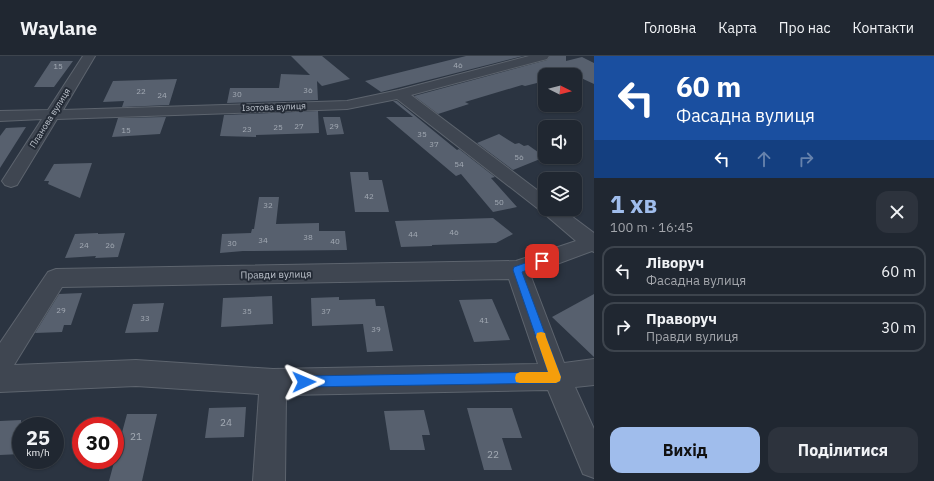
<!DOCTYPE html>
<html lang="uk">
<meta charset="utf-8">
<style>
:root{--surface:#202731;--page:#2d333d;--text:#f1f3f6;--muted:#a2a5ab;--line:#3d444d;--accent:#a0bdec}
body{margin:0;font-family:"IBM Plex Sans",sans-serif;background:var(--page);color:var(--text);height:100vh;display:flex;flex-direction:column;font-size:15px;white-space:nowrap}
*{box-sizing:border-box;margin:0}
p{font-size:13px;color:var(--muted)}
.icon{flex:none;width:22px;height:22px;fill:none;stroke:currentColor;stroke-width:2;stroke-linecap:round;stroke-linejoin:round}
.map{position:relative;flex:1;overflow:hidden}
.details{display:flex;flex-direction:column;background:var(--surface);width:340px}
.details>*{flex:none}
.top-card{background:#1a4fa0;color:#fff;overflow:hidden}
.needle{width:26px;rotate:96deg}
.buttons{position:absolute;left:538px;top:12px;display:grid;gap:8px}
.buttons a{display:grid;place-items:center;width:44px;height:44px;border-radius:8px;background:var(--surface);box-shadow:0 1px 3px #0004,0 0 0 1px var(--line);font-size:20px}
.speed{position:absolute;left:12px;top:361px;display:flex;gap:8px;font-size:20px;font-weight:700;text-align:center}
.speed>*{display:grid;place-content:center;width:52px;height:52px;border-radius:50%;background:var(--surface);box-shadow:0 1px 3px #0004,0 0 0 1px var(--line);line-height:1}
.speed small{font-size:10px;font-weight:400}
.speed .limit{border:6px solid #d22;background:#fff;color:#111}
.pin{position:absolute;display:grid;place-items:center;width:34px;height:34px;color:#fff;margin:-17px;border-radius:8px;box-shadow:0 2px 6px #0006}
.me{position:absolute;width:44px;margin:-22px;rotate:89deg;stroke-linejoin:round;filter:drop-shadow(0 0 3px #0008)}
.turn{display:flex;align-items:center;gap:14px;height:84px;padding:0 16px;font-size:18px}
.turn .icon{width:52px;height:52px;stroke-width:2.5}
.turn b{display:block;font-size:28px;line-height:34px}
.lanes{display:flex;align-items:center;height:38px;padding:0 16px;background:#0003;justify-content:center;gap:20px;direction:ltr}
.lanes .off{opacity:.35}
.round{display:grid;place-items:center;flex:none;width:42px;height:42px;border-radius:12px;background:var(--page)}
.headline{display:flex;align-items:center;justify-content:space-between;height:68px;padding:0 16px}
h1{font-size:24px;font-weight:700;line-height:30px;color:var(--accent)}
.button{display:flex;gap:8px;margin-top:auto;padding:8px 16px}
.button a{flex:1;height:46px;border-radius:12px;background:var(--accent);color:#111;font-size:16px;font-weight:700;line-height:46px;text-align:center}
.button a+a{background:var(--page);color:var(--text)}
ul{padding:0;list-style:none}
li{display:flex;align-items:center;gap:12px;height:50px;margin:0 8px 6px;padding:0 8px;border:2px solid var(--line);border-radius:12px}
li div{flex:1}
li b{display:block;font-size:15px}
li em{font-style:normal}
header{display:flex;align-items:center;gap:24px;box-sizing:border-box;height:56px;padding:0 20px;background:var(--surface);border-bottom:1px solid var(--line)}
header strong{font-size:19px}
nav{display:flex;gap:22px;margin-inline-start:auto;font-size:14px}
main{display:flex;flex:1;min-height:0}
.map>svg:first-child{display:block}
</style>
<header>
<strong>Waylane</strong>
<nav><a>Головна</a><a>Карта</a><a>Про нас</a><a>Контакти</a></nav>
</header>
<main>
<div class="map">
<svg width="594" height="425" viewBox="0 0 594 425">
<rect width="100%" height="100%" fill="#2b3441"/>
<path fill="#57606e" d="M291 0H322L350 23 322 30 317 25 318 44 227 47 230 32H279L281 18 310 19Z
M466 0H523L381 36 365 25Z
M550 0H566V5L582 1 594 7V28L568 16V18L565 19H545V25L525 30 522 29 465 46 469 48 438 58 414 40 547 4Z
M51 5H73L54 31H34Z
M177 23 169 49 122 51 124 45 103 46 113 25Z
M393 45H397L457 94 459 93 495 121 491 122 517 151 493 156 461 118 456 120 386 61H413Z
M318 55 319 77 256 79V81L220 80 224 59Z
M166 61 160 78 112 81 118 62Z
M323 61H340L344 78 327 79Z
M26 71 0 112V80L6 72Z
M499 78 515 88 519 87 524 90 528 89 545 101 513 114 477 87Z
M92 107 80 142 48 128 49 125H44L54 108Z
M350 116H368L369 124H382L389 156H355Z
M259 141H279L276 168 319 167V175H345L347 194 243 195 220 197 222 178 251 177 252 173H254Z
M493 162 513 178 496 187 432 189V190L401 191 395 165Z
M98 177V178L125 177 118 201 95 202 96 200 65 202 75 178Z
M82 237 71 269H64L62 276 35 277 59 238Z
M594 238V301L552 261Z
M272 240 273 268 221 271 223 242Z
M339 241V244L375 243 376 250H384L393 295 367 296 363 268 312 270 311 242Z
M492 243 510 284 474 286 459 244Z
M164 247 158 276 125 277 133 248Z
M246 351 244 381 205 382 209 352Z
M467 352H512L522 382H502L512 414H484Z
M424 354 430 379H422L425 394H390L384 355Z
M127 358H157L142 425H109Z
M21 364V398L0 399V365Z"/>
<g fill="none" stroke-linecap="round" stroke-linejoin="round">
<defs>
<path id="minor" d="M83 0H95L63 54 347 45 399 34 529 0H549L547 3 411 39 545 140V153H562L594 177V196L592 195 530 218 564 307 594 303V329L575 331 594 373V422L583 418 548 334 286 339 285 425H253L259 338 136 330 0 336V287L48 216 56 213 516 205 576 185 541 155 397 43 347 53 57 63 17 129 11 131 5 129 2 125 42 63 0 65V55L48 54ZM509 223 538 308 273 313 136 304 14 309 62 231Z"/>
</defs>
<use href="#minor" stroke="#5d646e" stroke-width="2"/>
<use href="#minor" fill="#3f4651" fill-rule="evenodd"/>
</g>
<path fill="#1a73e8" stroke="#114b97" d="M542 201 545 202 547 205 545 207 522 216 561 321 560 325 556 327 304 331 300 329 299 326 300 322 304 320 548 316 513 214 514 211Z"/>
<path fill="#f59e0b" d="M541 276 545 277 546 281 561 321 560 325 556 327H520L516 326 515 322 516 318 520 316H548L536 281 537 277Z"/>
<g text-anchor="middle" stroke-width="4" stroke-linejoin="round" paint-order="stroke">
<g font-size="8" fill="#a3aab4">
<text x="458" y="12">46</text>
<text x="58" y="13">15</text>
<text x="308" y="37">36</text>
<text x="141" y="38">22</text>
<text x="237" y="41">30</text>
<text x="162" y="42">24</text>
<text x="299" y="73">27</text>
<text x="334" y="73">29</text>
<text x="278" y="74">25</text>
<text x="247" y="76">23</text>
<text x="126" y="77">15</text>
<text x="422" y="81">35</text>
<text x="434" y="91">37</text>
<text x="519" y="104">56</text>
<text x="459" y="111">54</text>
<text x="369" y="143">42</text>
<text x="499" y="149">50</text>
<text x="268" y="152">32</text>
<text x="454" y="179">46</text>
<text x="413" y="181">44</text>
<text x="308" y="184">38</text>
<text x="263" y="187">34</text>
<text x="335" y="188">40</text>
<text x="232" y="190">30</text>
<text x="84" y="192">24</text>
<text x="110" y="192">26</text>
<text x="61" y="257">29</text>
<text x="247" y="258">35</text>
<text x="326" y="258">37</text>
<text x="145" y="265">33</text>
<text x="484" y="267">41</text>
<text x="376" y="276">39</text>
</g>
<g font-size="9" fill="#bcc2cb" stroke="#242b36">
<text transform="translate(274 51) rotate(-2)" y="3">Ізотова вулиця</text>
<text transform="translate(50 62) rotate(-58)" y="3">Планова вулиця</text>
</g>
<g font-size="10" fill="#bcc2cb" stroke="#242b36">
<text transform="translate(276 218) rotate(-1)" y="4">Правди вулиця</text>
</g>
<g font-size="10" fill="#a3aab4">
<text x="226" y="370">24</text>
<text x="136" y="384">21</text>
<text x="493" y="402">22</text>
</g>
</g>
</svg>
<div class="buttons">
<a><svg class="needle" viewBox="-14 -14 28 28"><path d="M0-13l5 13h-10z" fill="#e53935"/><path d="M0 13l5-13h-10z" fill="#a2a5ab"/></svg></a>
<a><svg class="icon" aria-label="sound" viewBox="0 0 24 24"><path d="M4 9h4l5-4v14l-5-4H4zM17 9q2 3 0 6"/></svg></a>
<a><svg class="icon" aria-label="layers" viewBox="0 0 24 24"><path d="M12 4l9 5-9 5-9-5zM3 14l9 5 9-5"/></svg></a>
</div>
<div class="speed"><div>25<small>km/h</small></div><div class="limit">30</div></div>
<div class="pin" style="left:542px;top:205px;background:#d93025"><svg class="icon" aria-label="arrive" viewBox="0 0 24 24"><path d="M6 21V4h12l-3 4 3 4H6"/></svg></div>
<svg class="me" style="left:304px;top:326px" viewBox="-20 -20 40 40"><path d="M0-17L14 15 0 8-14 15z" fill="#1a73e8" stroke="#fff" stroke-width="4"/></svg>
</div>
<section class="details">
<div class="top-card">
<div class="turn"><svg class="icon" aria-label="left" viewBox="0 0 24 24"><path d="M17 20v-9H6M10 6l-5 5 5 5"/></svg><div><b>60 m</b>Фасадна вулиця</div></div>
<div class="lanes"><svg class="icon" aria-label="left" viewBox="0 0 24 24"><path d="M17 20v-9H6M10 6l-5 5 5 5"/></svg><svg class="icon off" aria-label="ahead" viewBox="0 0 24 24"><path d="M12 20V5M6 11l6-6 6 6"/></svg><svg class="icon off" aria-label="right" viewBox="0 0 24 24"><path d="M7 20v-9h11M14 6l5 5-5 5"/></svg></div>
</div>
<div class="headline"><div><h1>1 хв</h1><p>100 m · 16:45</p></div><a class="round"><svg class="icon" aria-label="close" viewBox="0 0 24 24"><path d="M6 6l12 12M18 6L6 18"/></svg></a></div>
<ul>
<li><svg class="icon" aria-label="left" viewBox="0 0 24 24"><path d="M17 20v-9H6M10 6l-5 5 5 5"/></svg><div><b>Ліворуч</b><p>Фасадна вулиця</p></div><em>60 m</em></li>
<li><svg class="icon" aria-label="right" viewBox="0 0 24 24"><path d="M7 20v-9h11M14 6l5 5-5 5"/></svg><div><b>Праворуч</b><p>Правди вулиця</p></div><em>30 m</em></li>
</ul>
<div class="button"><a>Вихід</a><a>Поділитися</a></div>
</section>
</main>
